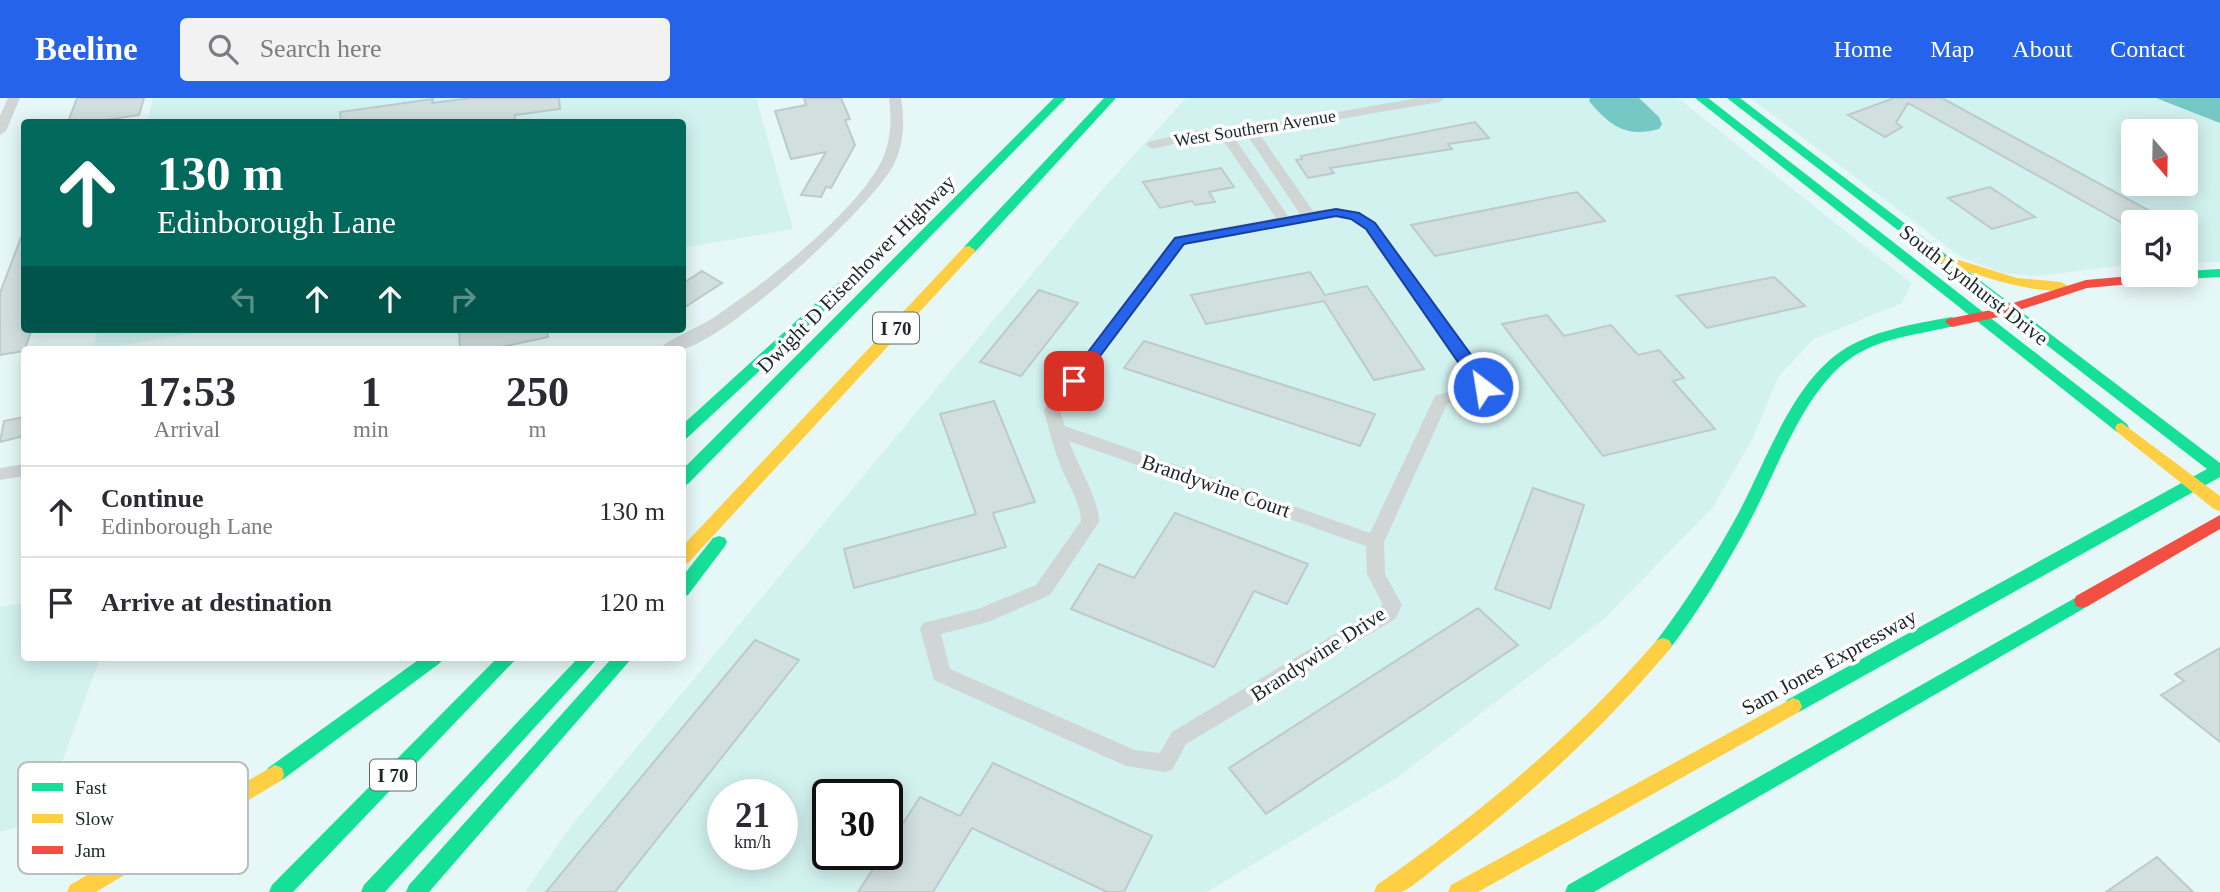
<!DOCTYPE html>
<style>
:root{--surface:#fff;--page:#f2f2f3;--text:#2b2b33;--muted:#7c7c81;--line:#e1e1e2;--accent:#2563eb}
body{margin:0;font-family:"Times New Roman",serif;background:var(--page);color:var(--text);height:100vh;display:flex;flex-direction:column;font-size:26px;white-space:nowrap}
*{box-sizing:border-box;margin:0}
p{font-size:23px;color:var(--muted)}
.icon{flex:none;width:38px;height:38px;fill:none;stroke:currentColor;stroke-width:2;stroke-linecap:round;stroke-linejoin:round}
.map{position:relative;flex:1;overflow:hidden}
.side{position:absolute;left:21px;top:248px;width:665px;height:315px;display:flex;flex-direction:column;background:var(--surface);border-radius:7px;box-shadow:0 4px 18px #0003}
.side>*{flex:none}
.top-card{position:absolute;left:21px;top:21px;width:665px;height:214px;border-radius:7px;box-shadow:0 4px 18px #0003;background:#00695c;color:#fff;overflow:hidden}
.needle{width:46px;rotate:160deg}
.buttons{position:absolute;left:2121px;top:21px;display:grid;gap:14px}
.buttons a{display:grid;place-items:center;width:77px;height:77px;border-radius:7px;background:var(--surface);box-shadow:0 4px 18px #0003;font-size:35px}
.speed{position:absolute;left:707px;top:681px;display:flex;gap:14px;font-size:35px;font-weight:700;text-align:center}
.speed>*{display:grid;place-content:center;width:91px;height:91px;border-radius:50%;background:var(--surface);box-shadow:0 4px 18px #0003;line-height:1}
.speed small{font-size:18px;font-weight:400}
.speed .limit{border:4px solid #111;border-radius:10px;background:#fff;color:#111}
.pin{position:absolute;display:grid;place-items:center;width:60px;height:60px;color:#fff;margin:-30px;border-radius:14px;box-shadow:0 4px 10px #0006}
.me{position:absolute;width:77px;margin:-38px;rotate:329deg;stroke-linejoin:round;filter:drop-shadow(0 0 5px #0008)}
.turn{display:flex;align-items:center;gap:24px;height:147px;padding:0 21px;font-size:32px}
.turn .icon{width:91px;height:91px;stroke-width:2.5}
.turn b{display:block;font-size:49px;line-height:60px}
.lanes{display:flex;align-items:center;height:66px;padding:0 21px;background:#0003;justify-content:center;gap:35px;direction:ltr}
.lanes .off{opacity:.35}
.eta{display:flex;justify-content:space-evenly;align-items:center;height:119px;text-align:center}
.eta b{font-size:42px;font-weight:700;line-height:49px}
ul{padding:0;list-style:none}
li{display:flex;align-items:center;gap:21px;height:91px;padding:0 21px;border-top:2px solid var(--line)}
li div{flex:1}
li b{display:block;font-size:26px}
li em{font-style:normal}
header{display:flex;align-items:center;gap:42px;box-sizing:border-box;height:98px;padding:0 35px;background:var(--accent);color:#fff}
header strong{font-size:33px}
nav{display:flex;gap:38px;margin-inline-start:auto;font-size:24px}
.search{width:490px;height:63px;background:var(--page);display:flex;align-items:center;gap:18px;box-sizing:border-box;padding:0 24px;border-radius:7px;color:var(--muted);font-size:26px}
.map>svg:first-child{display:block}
</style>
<header>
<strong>Beeline</strong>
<div class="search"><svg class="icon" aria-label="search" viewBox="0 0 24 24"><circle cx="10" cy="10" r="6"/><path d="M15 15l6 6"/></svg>Search here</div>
<nav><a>Home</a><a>Map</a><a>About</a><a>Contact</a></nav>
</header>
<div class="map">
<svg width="2220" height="794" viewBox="0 0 2220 794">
<rect width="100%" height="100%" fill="#e5f7f6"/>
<path fill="#d2f2f0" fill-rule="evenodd" d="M153 0H756L793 131 683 150 682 24H147Z
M1186 0H1678L1911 185 1902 205 1814 241 1778 279 1753 340 1713 409 1605 520 1398 679 1207 794H525L571 728 1103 91ZM723 696H782V756H723ZM828 696H887V756H828Z
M1750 0H2220V164L2186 165V124H2133V166L2038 178 2003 175 1961 159ZM2133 33H2186V86H2133Z
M98 231H219L93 252Z
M24 505V560H100L41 721 0 734V509Z"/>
<path fill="#76c8c4" d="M1590 0H1639L1659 19 1662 26 1659 31C1626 40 1610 28 1589 3Z
M2156 0H2220V25Z"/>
<path fill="#d1dfde" stroke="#bccbca" stroke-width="2" d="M77 0H144L139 17 92 24H68Z
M471 0H559L560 11 515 17 514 24H341L340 14 433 1 432 5Z
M804 0H841L850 21 845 22 855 47 831 90 826 89 821 99 801 97 826 54 791 61 775 13 806 7Z
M1894 0H1942L2170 124H2133V131L1908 5 1896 25 1902 29 1885 39 1848 17Z
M1475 24 1489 40 1448 46 1452 51 1330 70 1334 75 1308 80 1296 62 1302 61 1301 58Z
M1221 70 1234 89 1209 94 1215 104 1195 107 1192 103 1160 110 1143 84Z
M1990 89 2035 119 1992 131 1948 100Z
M1577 94 1605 123 1435 158 1411 127Z
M23 134 24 231H32L24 253 0 257V195Z
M702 173 722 185 682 211V186Z
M1310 174 1325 197 1367 188 1424 271 1374 282 1324 203 1206 226 1191 197Z
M1774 179 1805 208 1707 230 1677 198Z
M1039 192 1078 205 1021 278 980 264Z
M1547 217 1564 238 1611 227 1638 257 1659 252 1684 280 1673 283 1715 331 1603 358 1502 226Z
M459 231H547L548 239 487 252H460Z
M1144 243 1249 276 1375 316 1360 348 1124 270Z
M994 303 1035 404 993 415 1006 449 854 490 844 451 976 416 940 316Z
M24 319V338L0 344 4 323Z
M1533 390 1584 407 1550 511 1495 491Z
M1175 415 1308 466 1287 506 1254 493 1214 569 1071 511 1099 466 1134 480Z
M1478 510 1518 547 1266 716 1229 670Z
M755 542 799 562 615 794H546Z
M2220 550V644L2161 597 2184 583 2175 576Z
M993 665 1152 738 1124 794H1107L972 730 933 794H858L883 756H887V750L920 699 960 718Z
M2157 759 2193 794H2106Z"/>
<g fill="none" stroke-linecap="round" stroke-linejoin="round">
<path fill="#d0d5d5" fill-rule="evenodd" d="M8 0H20L6 33 0 37V18Z
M889 0H901C905 23 904 47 893 68 869 111 727 243 680 252 673 253 665 252 658 252 665 243 701 228 713 220 763 187 850 119 879 68 891 47 892 23 889 0Z
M1418 0H1445L1439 4 1259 35 1313 113C1337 109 1355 111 1375 125L1486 276 1491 289 1489 293 1447 306 1384 444 1385 476 1402 507 1395 521 1186 646 1172 672 1165 674 1126 668 934 582 920 531 923 525 978 511 1036 487 1081 423C1081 403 1066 384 1060 366 1053 349 1049 331 1044 313L1046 309 1170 144 1188 136 1276 120 1221 39 1195 41 1153 51 1146 47 1148 44 1195 33 1251 29ZM1247 37 1300 116 1288 118 1233 38ZM1327 119 1350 121 1365 131 1474 286 1435 298 1370 435 1065 328 1060 314 1180 150 1192 144ZM1069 343 1366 448 1367 476 1383 507 1172 634 1160 655 1135 652 950 571 941 536 988 524 1050 497 1099 424C1099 400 1077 367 1069 343Z
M24 366V378L0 382V370Z"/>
<path fill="#16e098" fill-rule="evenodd" d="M1054 0H1066L688 386 682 388V372Z
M1104 0H1116L974 155H964V149Z
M1695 0H1708L2127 326 2129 330 2127 334H2117Z
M1727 0H1740L2220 365V379L1799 614 1793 616 1787 614 1784 608 1787 602 2207 371Z
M2220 171V179L2186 181 2179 177H2186V173Z
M843 184 850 188 848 191 687 340 682 341V327L838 185Z
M1952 219 1959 224 1957 227C1921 237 1883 238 1851 260 1804 292 1777 372 1751 421 1727 467 1700 511 1669 552L1663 554 1657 552 1654 547 1657 542C1687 502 1714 460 1738 416 1766 364 1791 288 1840 254 1872 232 1914 226 1952 219Z
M719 438 725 440 727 444 725 448 688 497 682 499V479L713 440Z
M2082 496 2088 498 2090 503 2088 508 1594 794H1565L1568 787Z
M421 560H443L440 565 282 682 275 685 268 682 266 676 268 670Z
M497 560H517L293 794H269L272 787Z
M578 560H598L385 794H361L364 787Z
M612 560H632L429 794H406L409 787Z"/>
<path fill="#ffcf43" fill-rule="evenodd" d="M969 148 975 152 974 155 688 465 682 466V449L964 149Z
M1946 158 2017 180 2061 184 2068 188C2051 204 1964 172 1941 165L1939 162Z
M2122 325 2220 398V413L2214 411 2117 334 2115 330 2117 326Z
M1663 540 1669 542 1672 547 1669 552C1603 630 1530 698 1448 760 1436 768 1413 790 1401 794 1393 794 1382 794 1374 794L1377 787C1480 715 1575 637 1657 542Z
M1793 600 1799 602 1802 608 1799 614 1478 794H1448L1451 787Z
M275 667 282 670 284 676 282 682 96 794H67L70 787Z"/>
<path fill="#f24e42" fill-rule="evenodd" d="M2186 173 2191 177 2184 181 2087 190 1998 219 1952 229 1945 224 1947 221 1991 212 2086 182 2141 177H2186Z
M2220 417V431L2088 508 2082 510 2076 508 2074 503 2076 498Z"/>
</g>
<path fill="#2563eb" stroke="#184099" stroke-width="2" d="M1336 111 1359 115 1375 125 1485 276 1491 289 1489 293H1478L1366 131 1351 121 1336 118 1184 146 1079 286H1069V279L1175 140Z"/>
<g text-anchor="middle" stroke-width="7" stroke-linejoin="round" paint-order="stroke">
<g font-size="18" fill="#1b2827" stroke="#fff">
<text transform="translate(1255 30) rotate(-9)" y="6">West Southern Avenue</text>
</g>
<g fill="#fff" stroke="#5f6868" stroke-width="2">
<rect x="873" y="214.5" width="46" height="31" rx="5"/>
<rect x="370" y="661.5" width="46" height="31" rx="5"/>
</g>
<g font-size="19" font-weight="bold" fill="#1b2827">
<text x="896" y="237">I 70</text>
<text x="393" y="684">I 70</text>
</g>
<g font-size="21" fill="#1b2827" stroke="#fff">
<text transform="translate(856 176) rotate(-45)" y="7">Dwight D Eisenhower Highway</text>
<text transform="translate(1974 187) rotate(38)" y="7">South Lynhurst Drive</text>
<text transform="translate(1216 388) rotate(19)" y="7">Brandywine Court</text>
<text transform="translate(1318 556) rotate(-33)" y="7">Brandywine Drive</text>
<text transform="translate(1829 564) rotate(-29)" y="7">Sam Jones Expressway</text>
</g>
</g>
<rect x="18" y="664" width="230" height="112" rx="10" fill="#fff" stroke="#bbbebe" stroke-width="2"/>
<rect x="32" y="685" width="31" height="8" fill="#16e098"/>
<rect x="32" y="716" width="31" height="9" fill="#ffcf43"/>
<rect x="32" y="748" width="31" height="8" fill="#f24e42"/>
<g font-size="19" fill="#1b2827">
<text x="75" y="696">Fast</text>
<text x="75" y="727">Slow</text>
<text x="75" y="759">Jam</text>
</g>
</svg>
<div class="buttons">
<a><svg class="needle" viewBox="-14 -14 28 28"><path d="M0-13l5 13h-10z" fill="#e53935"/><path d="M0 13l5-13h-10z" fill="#7c7c81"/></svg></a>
<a><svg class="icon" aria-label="sound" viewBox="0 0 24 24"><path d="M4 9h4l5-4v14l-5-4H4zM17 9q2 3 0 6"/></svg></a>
</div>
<div class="speed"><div>21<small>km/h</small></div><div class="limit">30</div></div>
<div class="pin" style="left:1074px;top:283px;background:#d93025"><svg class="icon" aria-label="arrive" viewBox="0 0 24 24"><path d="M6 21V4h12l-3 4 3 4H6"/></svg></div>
<svg class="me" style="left:1483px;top:289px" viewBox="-20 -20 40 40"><circle r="17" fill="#2563eb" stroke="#fff" stroke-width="3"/><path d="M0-11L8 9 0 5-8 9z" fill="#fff"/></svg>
<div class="top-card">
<div class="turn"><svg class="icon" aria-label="ahead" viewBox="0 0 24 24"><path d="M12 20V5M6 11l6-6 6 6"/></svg><div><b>130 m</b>Edinborough Lane</div></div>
<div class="lanes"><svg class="icon off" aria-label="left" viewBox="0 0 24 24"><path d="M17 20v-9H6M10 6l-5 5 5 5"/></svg><svg class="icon" aria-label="ahead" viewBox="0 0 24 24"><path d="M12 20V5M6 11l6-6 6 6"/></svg><svg class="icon" aria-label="ahead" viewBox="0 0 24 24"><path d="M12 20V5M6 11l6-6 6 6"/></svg><svg class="icon off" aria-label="right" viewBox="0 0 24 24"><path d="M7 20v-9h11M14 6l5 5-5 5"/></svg></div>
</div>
<section class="side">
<div class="eta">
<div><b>17:53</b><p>Arrival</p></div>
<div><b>1</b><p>min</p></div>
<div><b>250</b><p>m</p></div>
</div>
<ul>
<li><svg class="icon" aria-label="ahead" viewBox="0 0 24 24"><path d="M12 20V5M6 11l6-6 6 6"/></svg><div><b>Continue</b><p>Edinborough Lane</p></div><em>130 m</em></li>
<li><svg class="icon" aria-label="arrive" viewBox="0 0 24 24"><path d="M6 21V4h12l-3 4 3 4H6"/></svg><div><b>Arrive at destination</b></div><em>120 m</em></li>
</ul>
</section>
</div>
